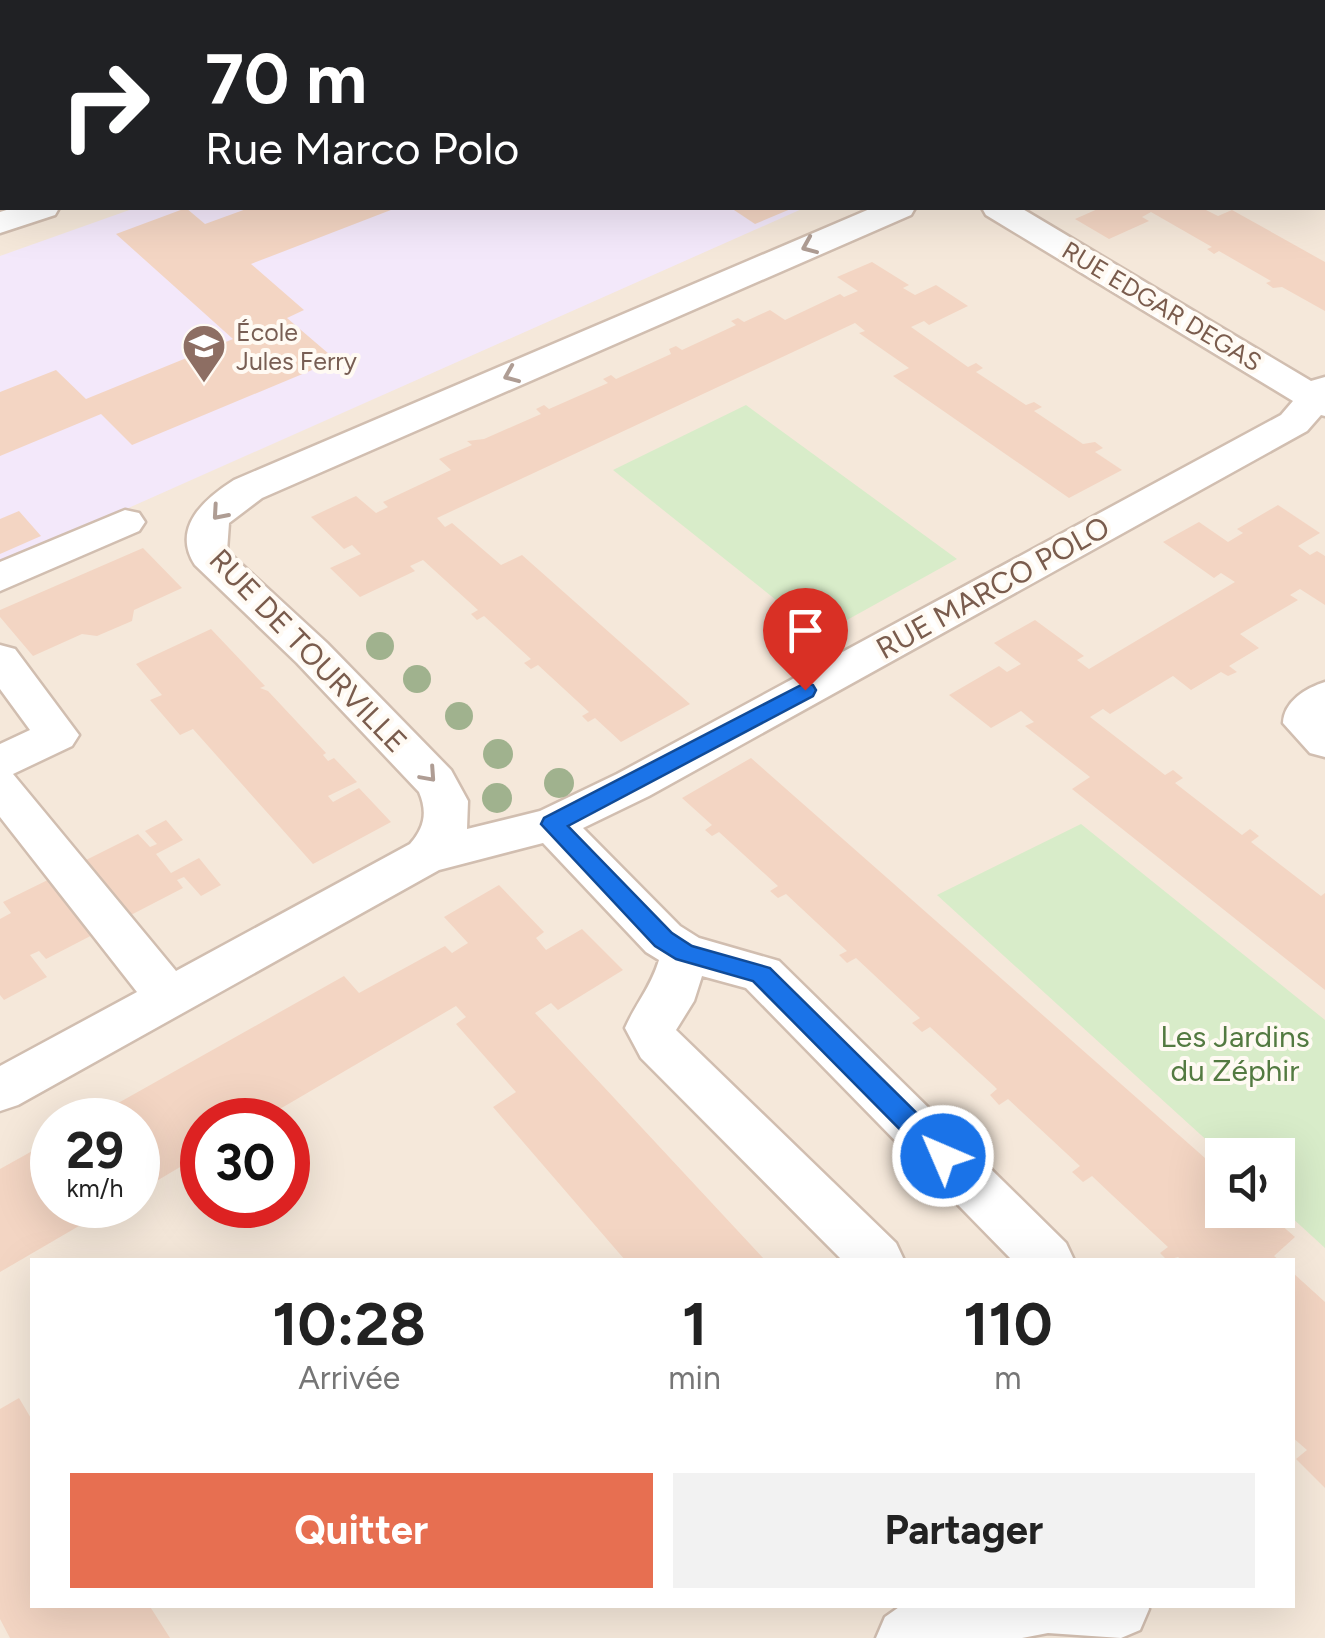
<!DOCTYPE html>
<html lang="fr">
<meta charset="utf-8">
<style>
:root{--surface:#fff;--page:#f2f2f2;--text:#222;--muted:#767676;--accent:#e76f51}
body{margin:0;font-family:Figtree,sans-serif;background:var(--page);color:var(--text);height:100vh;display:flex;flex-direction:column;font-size:38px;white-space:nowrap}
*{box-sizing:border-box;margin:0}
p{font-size:32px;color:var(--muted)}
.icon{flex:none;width:55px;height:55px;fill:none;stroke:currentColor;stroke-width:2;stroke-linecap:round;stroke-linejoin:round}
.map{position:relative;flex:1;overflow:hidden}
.panel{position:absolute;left:30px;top:1258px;width:1265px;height:350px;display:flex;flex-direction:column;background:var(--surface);border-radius:0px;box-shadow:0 10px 40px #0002}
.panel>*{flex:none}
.guide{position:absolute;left:0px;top:0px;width:1325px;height:210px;box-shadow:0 10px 40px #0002;background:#202124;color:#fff;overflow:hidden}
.tools{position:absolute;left:1205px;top:1138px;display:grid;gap:20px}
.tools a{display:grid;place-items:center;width:90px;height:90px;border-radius:0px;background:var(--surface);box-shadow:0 10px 40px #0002;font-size:50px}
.speed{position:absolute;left:30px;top:1098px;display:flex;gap:20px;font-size:50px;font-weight:700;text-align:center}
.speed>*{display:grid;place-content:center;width:130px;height:130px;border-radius:50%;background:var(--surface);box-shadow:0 10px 40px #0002;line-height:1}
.speed small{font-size:25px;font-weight:400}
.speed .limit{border:15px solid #d22;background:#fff;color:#111}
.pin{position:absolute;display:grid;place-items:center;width:85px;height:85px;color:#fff;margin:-102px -42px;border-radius:50% 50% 50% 0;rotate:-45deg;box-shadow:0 0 10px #0007}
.pin .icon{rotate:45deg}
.me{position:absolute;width:110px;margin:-55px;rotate:315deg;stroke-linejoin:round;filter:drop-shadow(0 0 8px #0008)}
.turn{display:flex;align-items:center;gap:35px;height:210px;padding:0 40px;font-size:45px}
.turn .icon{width:130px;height:130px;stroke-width:2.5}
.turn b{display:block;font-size:70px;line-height:85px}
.eta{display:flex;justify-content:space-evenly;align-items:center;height:170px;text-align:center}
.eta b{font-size:60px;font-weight:700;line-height:70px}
.primary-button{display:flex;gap:20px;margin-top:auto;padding:20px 40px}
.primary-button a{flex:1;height:115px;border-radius:0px;background:var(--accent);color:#fff;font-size:40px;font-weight:700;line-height:115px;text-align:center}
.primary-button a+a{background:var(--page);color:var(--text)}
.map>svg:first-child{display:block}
</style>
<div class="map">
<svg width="1325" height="1638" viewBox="0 0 1325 1638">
<rect width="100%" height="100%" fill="#fdf6ec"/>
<path fill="#f5e8da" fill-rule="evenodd" d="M0 0H1325V1638H0ZM2 2H1322V208H2ZM52 1120H138V1205H52ZM202 1120H288V1205H202ZM1222 1155H1278V1210H1222ZM32 1260H1292V1605H32Z"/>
<path fill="#f3e8fa" d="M135 208H804L0 565V256Z"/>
<path fill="#d8ecc9" d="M746 405 957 559 820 635 613 470Z
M1081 824 1325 1020V1248L1278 1205V1155H1223L937 895Z"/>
<path fill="#f3d5c3" d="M186 208 205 224 249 208H396L251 264 304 310 287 318 336 360 132 445 101 414 0 456V392L56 370 86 399 233 339 116 234Z
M731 208H793L755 224Z
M1100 208H1202L1218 216 1232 210 1325 262V311L1282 287 1273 288 1266 283 1271 281 1219 251 1214 254 1207 249 1212 247 1151 212 1142 217 1149 221 1109 239 1075 219Z
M872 262 909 285 903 288 915 295 936 285 968 306 929 325 924 321 911 327 968 367 976 363 983 368 976 372 1026 405 1034 402 1042 407 1034 411 1083 444 1095 442 1103 448 1095 452 1122 470 1069 498 893 376 909 368 859 333 865 331 855 323 437 518 445 527 452 523 501 565 522 555 690 704 621 742 595 718 588 722 582 716 589 712 538 665 531 669 524 663 531 659 484 616 477 620 471 614 478 610 423 560 410 566 415 571 360 597 330 568 361 554 352 545 344 549 311 517 356 496 376 513 388 507 383 502 451 470 439 459 472 445 467 441 484 439 541 414 536 409 544 405 549 409 608 383 603 379 611 375 616 379 671 354 669 349 676 346 682 350 736 325 731 321 738 318 744 322 770 310 785 320 840 294 844 297 858 291 837 277Z
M1278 505 1320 533 1298 546 1310 555 1317 551 1325 556V605L1300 589 1290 595 1298 600 1240 634 1259 648 1229 666 1237 672 1228 676 1221 672 1191 690 1173 676 1110 714 1103 709 1090 717 1165 775 1173 770 1183 778 1175 783 1242 835 1250 829 1259 836 1251 842 1321 896 1325 893V990L1072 789 1090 777 1025 726 1034 722 1021 711 991 728 949 695 999 666 1007 672 1021 664 994 643 1035 620 1084 656 1077 660 1089 669 1235 582 1221 573 1214 578 1163 542 1199 522 1228 542 1243 533 1237 529Z
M19 511 41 536 0 554V519Z
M143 548 182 588 134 610 132 621 97 636 82 634 33 656 0 617V610Z
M211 629 265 686 260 688 268 691 326 753 323 755 328 761 334 758 357 782 328 796 333 802 359 788 391 822 313 864 193 729 180 735 150 700 162 695 136 664Z
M751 758 1222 1173V1210H1264L1295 1237 1274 1256 1279 1260H1182L1178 1257 1167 1260 1160 1253 1168 1247 1112 1195 1092 1176 1083 1182 1072 1172 1080 1166 1008 1099 999 1105 990 1095 997 1089 994 1086 930 1027 922 1032 912 1023 920 1018 856 958 847 963 839 955 847 951 786 894 778 898 770 891 778 886 719 832 712 836 705 830 712 825 682 798Z
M166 820 183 840 156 854 171 873 199 858 221 885 201 896 184 877 177 880 183 888 127 917 84 861 138 834 150 847 157 844 145 831Z
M60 874 104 929 46 959 39 951 30 955 47 977 4 1000 0 995V919L11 913 3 902Z
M499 885 544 932 536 938 546 950 582 929 623 970 558 1010 551 1003 535 1013 765 1260H625L493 1107 516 1092 456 1024 466 1017 456 1006 261 1120H202V1154L138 1192V1120H88L344 976 359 993 445 946 452 953 468 943 444 917Z
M52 1140V1205H115L0 1272V1169Z
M1292 1272 1325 1302V1488L1296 1459 1307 1450 1292 1437Z
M19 1398 32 1420V1605H149L170 1638H10L0 1619V1409Z"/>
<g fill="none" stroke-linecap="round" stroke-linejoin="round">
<defs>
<path id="minor" d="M1325 14V32L1322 33V15Z
M0 83H2V103H0Z
M13 208H59L55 215 0 233V212Z
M872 208H915L911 215 262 498 229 523 227 551 327 643 451 770 468 801 467 829 540 811 617 774 1281 415 1293 401 986 215 982 208H1021L1311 381 1325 377V416L1321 415 1307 431 649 796 583 828 680 926 699 938 779 961 1066 1243 1074 1260H1012L746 988 702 976 694 1001 676 1030 896 1243 904 1260H842L641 1058 625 1028C637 1001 650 989 659 960L646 952 543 843 439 870 18 1105 0 1111V1066L137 992 0 817V744L30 730 0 689V645L15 649 79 735 72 746 13 774 176 971 410 844C424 828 428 813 419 792L297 663 195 565C171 528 204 499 234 480Z
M125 510 139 513 145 522 139 531 0 591V562Z
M1325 682V757L1310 753 1283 723C1284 701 1306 688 1325 682Z
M902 1605H1148L1149 1609 1140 1630 1121 1638 1048 1633 1022 1638H876L885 1617Z"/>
</defs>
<use href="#minor" stroke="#d1beb0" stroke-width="5"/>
<use href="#minor" fill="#fff" fill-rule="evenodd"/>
</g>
<g fill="#a0b28e">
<circle cx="380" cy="646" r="14"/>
<circle cx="417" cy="679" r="14"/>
<circle cx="459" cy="716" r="14"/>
<circle cx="498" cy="754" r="15"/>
<circle cx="559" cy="783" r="15"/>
<circle cx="497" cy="798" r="15"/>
</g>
<defs><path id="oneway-chevron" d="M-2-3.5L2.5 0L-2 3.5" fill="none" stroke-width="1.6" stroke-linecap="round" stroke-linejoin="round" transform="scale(2.5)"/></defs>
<g stroke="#af9d94">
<use href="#oneway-chevron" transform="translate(809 246) rotate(157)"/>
<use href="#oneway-chevron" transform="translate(511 375) rotate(157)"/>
<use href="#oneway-chevron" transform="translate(219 513) rotate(131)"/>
<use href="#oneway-chevron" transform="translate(429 775) rotate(48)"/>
</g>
<path fill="#1a73e8" stroke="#114b97" stroke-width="2.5" d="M805 683 813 685 816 690 813 696 568 826 672 933 692 946 770 968 952 1148 956 1156 952 1164 943 1167 934 1164 753 981 676 959 655 946 541 824 544 818Z"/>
<defs>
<symbol id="school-pin" viewBox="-11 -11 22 30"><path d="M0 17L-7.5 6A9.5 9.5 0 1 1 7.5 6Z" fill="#8d6e63" stroke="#fffaf3"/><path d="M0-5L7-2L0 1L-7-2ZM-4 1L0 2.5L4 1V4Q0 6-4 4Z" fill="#fff"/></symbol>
</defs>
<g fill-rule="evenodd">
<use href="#school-pin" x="179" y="321" width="50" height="68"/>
</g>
<g text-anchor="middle" stroke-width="8" stroke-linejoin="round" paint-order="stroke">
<g font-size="25" fill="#7a5c4d" stroke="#fffaf3">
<text transform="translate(1162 306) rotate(31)" y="9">RUE EDGAR DEGAS</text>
</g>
<g font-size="25" fill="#785e54" stroke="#fffaf3" text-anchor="start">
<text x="236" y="341">École<tspan x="236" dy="29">Jules Ferry</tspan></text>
</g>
<g font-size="30" fill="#7a5c4d" stroke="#fffaf3">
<text transform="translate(993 588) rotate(-29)" y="10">RUE MARCO POLO</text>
<text transform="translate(308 651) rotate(46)" y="10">RUE DE TOURVILLE</text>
</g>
<g font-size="30" fill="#537a41" stroke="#fffaf3">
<text x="1235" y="1047">Les Jardins<tspan x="1235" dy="34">du Zéphir</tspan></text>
</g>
</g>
</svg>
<div class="tools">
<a><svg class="icon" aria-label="sound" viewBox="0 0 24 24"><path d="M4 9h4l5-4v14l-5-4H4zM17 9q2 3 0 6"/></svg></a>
</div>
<div class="speed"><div>29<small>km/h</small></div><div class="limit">30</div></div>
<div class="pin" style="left:805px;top:690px;background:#d93025"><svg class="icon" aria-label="arrive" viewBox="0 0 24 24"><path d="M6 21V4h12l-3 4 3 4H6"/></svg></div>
<svg class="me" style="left:943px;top:1156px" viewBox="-20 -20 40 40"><circle r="17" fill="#1a73e8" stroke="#fff" stroke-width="3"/><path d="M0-11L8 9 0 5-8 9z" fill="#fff"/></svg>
<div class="guide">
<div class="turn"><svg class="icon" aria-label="right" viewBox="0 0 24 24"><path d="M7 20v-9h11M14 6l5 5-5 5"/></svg><div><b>70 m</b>Rue Marco Polo</div></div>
</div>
<section class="panel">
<div class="eta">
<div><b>10:28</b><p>Arrivée</p></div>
<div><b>1</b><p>min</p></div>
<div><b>110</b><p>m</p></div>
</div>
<div class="primary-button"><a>Quitter</a><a>Partager</a></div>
</section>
</div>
